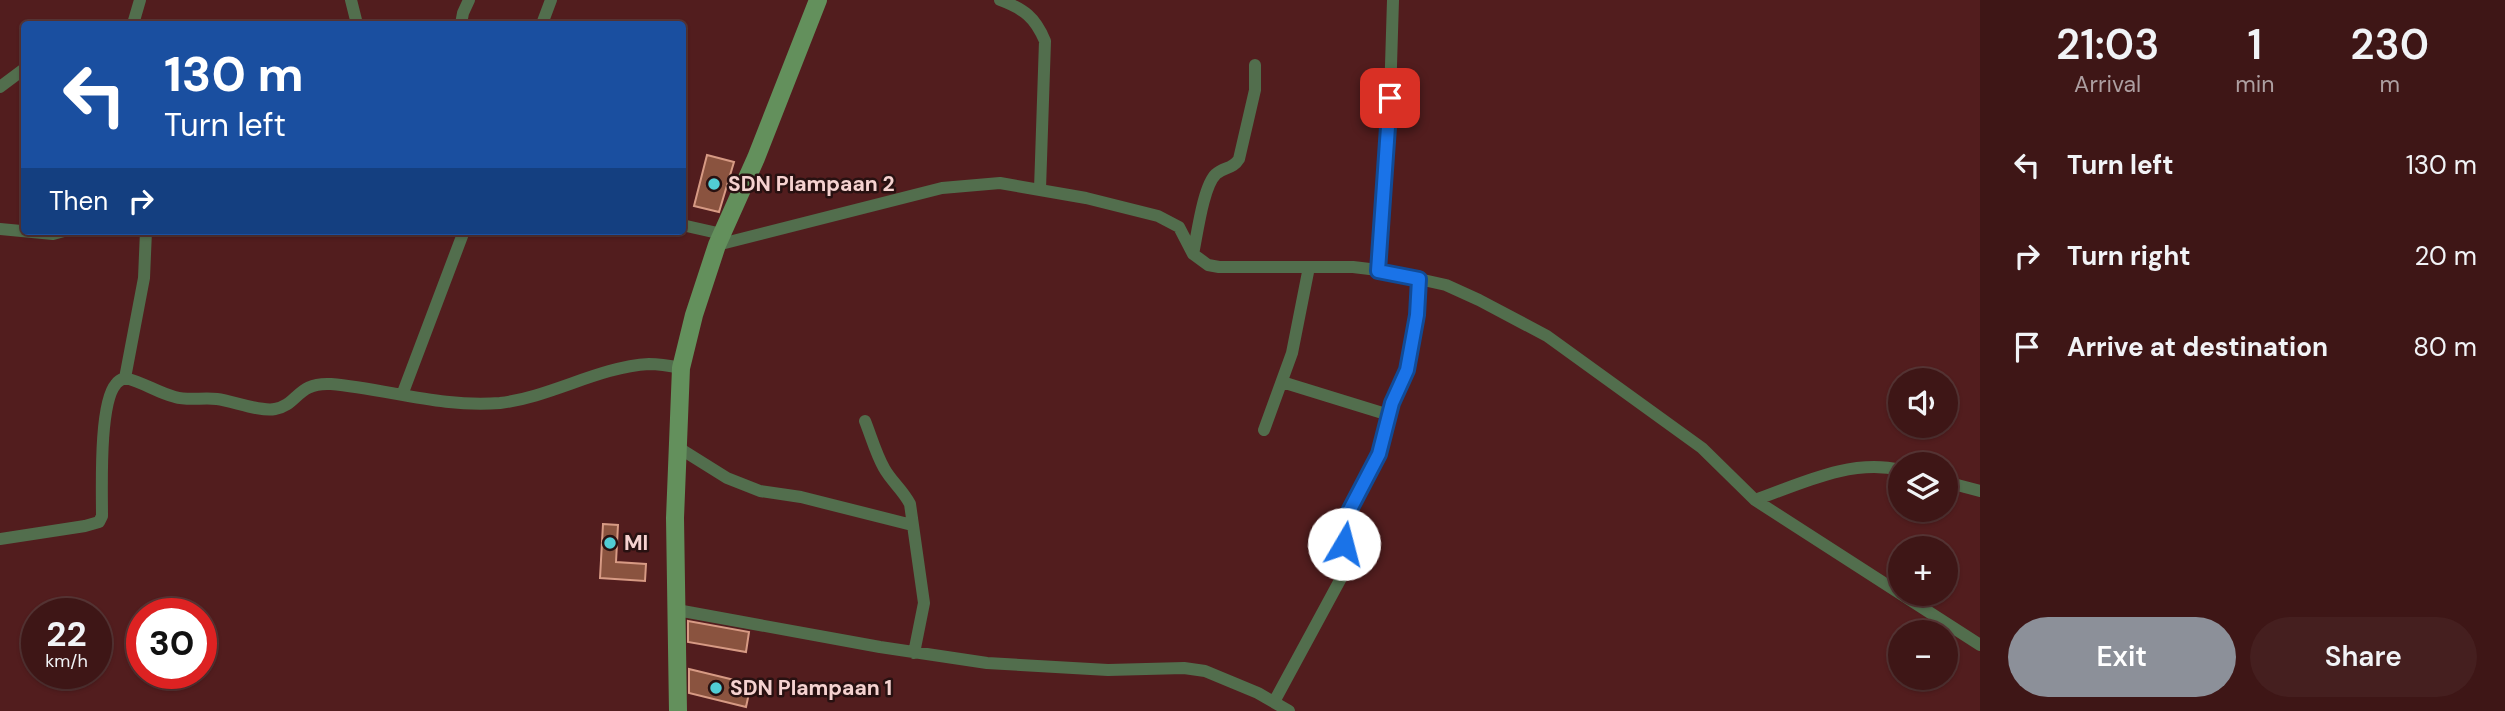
<!DOCTYPE html>
<meta charset="utf-8">
<style>
:root{--surface:#3e1616;--page:#451f1f;--text:#f1f3f6;--muted:#ad9fa1;--line:#573535;--accent:#8c9099}
body{margin:0;font-family:"DM Sans",sans-serif;background:var(--page);color:var(--text);height:100vh;display:flex;flex-direction:column;font-size:26px;white-space:nowrap}
*{box-sizing:border-box;margin:0}
p{font-size:23px;color:var(--muted)}
.icon{flex:none;width:38px;height:38px;fill:none;stroke:currentColor;stroke-width:2;stroke-linecap:round;stroke-linejoin:round}
.map{position:relative;flex:1;overflow:hidden}
.details{display:flex;flex-direction:column;background:var(--surface);width:525px}
.details>*{flex:none}
.banner{position:absolute;left:21px;top:21px;width:665px;height:214px;border-radius:7px;box-shadow:0 2px 5px #0004,0 0 0 2px var(--line);background:#1a4fa0;color:#fff;overflow:hidden}
.buttons{position:absolute;left:1888px;top:368px;display:grid;gap:14px}
.buttons a{display:grid;place-items:center;width:70px;height:70px;border-radius:50%;background:var(--surface);box-shadow:0 2px 5px #0004,0 0 0 2px var(--line);font-size:35px}
.speed{position:absolute;left:21px;top:598px;display:flex;gap:14px;font-size:35px;font-weight:700;text-align:center}
.speed>*{display:grid;place-content:center;width:91px;height:91px;border-radius:50%;background:var(--surface);box-shadow:0 2px 5px #0004,0 0 0 2px var(--line);line-height:1}
.speed small{font-size:18px;font-weight:400}
.speed .limit{border:10px solid #d22;background:#fff;color:#111}
.pin{position:absolute;display:grid;place-items:center;width:60px;height:60px;color:#fff;margin:-30px;border-radius:14px;box-shadow:0 4px 10px #0006}
.me{position:absolute;width:77px;margin:-38px;rotate:8deg;stroke-linejoin:round;filter:drop-shadow(0 0 5px #0008)}
.turn{display:flex;align-items:center;gap:24px;height:147px;padding:0 28px;font-size:32px}
.turn .icon{width:91px;height:91px;stroke-width:2.5}
.turn b{display:block;font-size:49px;line-height:60px}
.then{display:flex;align-items:center;height:66px;padding:0 28px;background:#0003;gap:14px;font-size:26px}
.eta{display:flex;justify-content:space-evenly;align-items:center;height:119px;text-align:center}
.eta b{font-size:42px;font-weight:600;line-height:49px}
.button{display:flex;gap:14px;margin-top:auto;padding:14px 28px}
.button a{flex:1;height:80px;border-radius:42px;background:var(--accent);color:#fff;font-size:28px;font-weight:600;line-height:80px;text-align:center}
.button a+a{background:var(--page);color:var(--text)}
ul{padding:0;list-style:none}
li{display:flex;align-items:center;gap:21px;height:91px;padding:0 28px}
li div{flex:1}
li b{display:block;font-size:26px}
li em{font-style:normal}
main{display:flex;flex:1;min-height:0}
.map>svg:first-child{display:block}
</style>
<main>
<div class="map">
<svg width="1980" height="711" viewBox="0 0 1980 711">
<rect width="100%" height="100%" fill="#521d1e"/>
<path fill="#8a533f" stroke="#d79a84" stroke-width="2" d="M707 155 734 162 719 212 694 206Z
M603 524 618 525 616 562 646 564 645 581 600 578Z
M688 621 749 632 746 652 688 642Z
M689 669 751 684 746 707 689 693Z"/>
<g fill="none" stroke-linecap="round" stroke-linejoin="round">
<path stroke="#526e4d" stroke-width="12" d="M351 0 357 24
M1000 0C1024 9 1035 17 1045 41L1040 189
M133 24 140 0
M461 24 463 13 469 0
M542 24 551 0
M0 87 24 69
M682 225 722 234
M0 229 53 234 64 231
M717 245 942 188 1000 183 1086 198 1158 216 1179 227 1193 254 1208 265 1219 267H1353L1378 270 1446 285 1479 300 1547 336 1702 448 1755 500 1980 645
M1193 254C1197 236 1203 186 1216 174 1224 167 1233 169 1239 159L1255 90V65
M1378 270 1390 98 1393 0
M125 378 144 278 146 231
M1282 382 1389 415
M402 395 464 231
M865 421C871 436 876 454 884 468 891 481 903 490 910 504L924 603 914 653
M1264 430 1292 353 1309 267
M679 448 727 478 760 491 801 497 912 525
M1946 482 1980 491
M1755 500C1800 484 1852 458 1900 470
M0 539 85 526 99 522 102 516C102 488 99 403 116 384 118 381 122 379 125 378 143 382 158 393 175 397 189 401 203 397 217 399 233 401 260 412 275 409 298 405 297 382 331 384 388 389 442 408 500 403 551 397 598 367 649 364 660 364 671 366 681 368
M677 610 880 647 987 663 1108 670 1184 668 1205 671 1258 693 1289 711
M1274 702 1346 569C1346 553 1341 537 1344 521L1379 454 1392 403 1407 370 1417 315 1419 279"/>
<path stroke="#63905c" stroke-width="18" d="M678 711 675 518 681 368 694 315 717 245 756 158 818 0"/>
</g>
<g fill="none" stroke-linecap="round" stroke-linejoin="round">
<defs>
<path id="route" d="M1344 544 1342 530 1344 521 1379 454 1392 403 1407 370 1417 315 1419 279 1378 271 1390 98"/>
</defs>
<use href="#route" stroke="#114b97" stroke-width="18"/>
<use href="#route" stroke="#1a73e8" stroke-width="12"/>
</g>
<g fill="#51ccd4" stroke="#281111" stroke-width="2.5">
<circle cx="714" cy="184" r="7"/>
<circle cx="610" cy="543" r="7"/>
<circle cx="716" cy="688" r="7"/>
</g>
<g text-anchor="middle" stroke-width="5" stroke-linejoin="round" paint-order="stroke">
<g font-size="21" font-weight="bold" fill="#f5d2d0" stroke="#281111" text-anchor="start">
<text x="728" y="191">SDN Plampaan 2</text>
<text x="624" y="550">MI</text>
<text x="730" y="695">SDN Plampaan 1</text>
</g>
</g>
</svg>
<div class="buttons">
<a><svg class="icon" aria-label="sound" viewBox="0 0 24 24"><path d="M4 9h4l5-4v14l-5-4H4zM17 9q2 3 0 6"/></svg></a>
<a><svg class="icon" aria-label="layers" viewBox="0 0 24 24"><path d="M12 4l9 5-9 5-9-5zM3 14l9 5 9-5"/></svg></a>
<a>+</a>
<a>−</a>
</div>
<div class="speed"><div>22<small>km/h</small></div><div class="limit">30</div></div>
<div class="pin" style="left:1390px;top:98px;background:#d93025"><svg class="icon" aria-label="arrive" viewBox="0 0 24 24"><path d="M6 21V4h12l-3 4 3 4H6"/></svg></div>
<svg class="me" style="left:1344px;top:544px" viewBox="-20 -20 40 40"><circle r="19" fill="#fff"/><path d="M0-13L10 11 0 6-10 11z" fill="#1a73e8"/></svg>
<div class="banner">
<div class="turn"><svg class="icon" aria-label="left" viewBox="0 0 24 24"><path d="M17 20v-9H6M10 6l-5 5 5 5"/></svg><div><b>130 m</b>Turn left</div></div>
<div class="then">Then<svg class="icon" aria-label="right" viewBox="0 0 24 24"><path d="M7 20v-9h11M14 6l5 5-5 5"/></svg></div>
</div>
</div>
<section class="details">
<div class="eta">
<div><b>21:03</b><p>Arrival</p></div>
<div><b>1</b><p>min</p></div>
<div><b>230</b><p>m</p></div>
</div>
<ul>
<li><svg class="icon" aria-label="left" viewBox="0 0 24 24"><path d="M17 20v-9H6M10 6l-5 5 5 5"/></svg><div><b>Turn left</b></div><em>130 m</em></li>
<li><svg class="icon" aria-label="right" viewBox="0 0 24 24"><path d="M7 20v-9h11M14 6l5 5-5 5"/></svg><div><b>Turn right</b></div><em>20 m</em></li>
<li><svg class="icon" aria-label="arrive" viewBox="0 0 24 24"><path d="M6 21V4h12l-3 4 3 4H6"/></svg><div><b>Arrive at destination</b></div><em>80 m</em></li>
</ul>
<div class="button"><a>Exit</a><a>Share</a></div>
</section>
</main>
